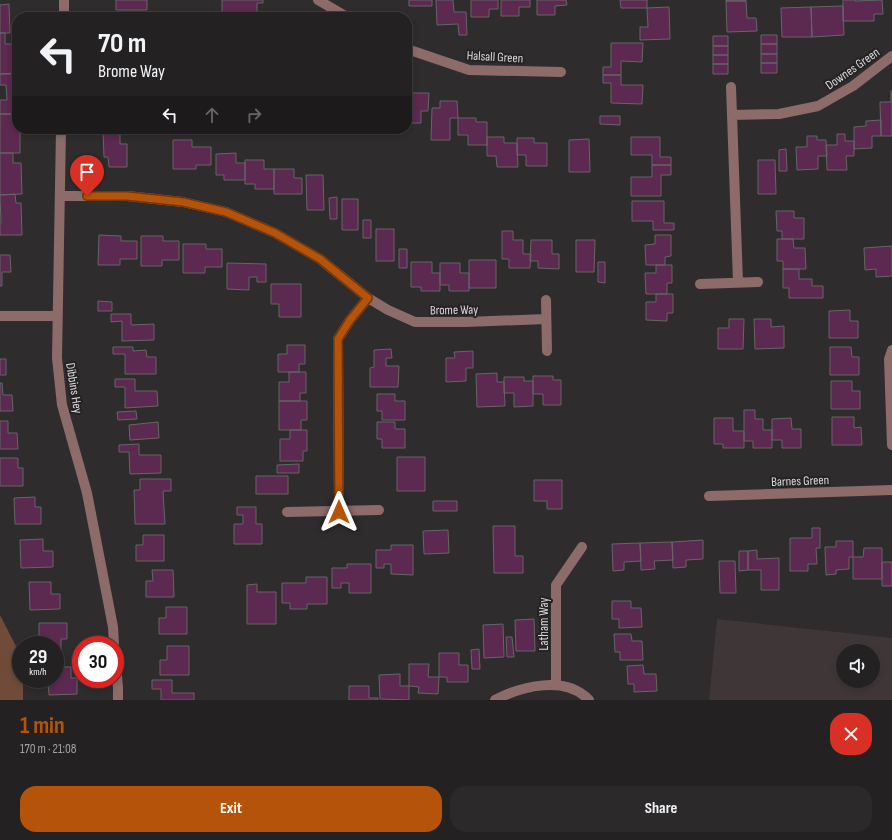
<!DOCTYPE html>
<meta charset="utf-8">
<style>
:root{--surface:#232122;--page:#2b292a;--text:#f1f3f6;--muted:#a3a3a5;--line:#403e40;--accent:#b45309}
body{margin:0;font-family:"Sofia Sans Condensed",sans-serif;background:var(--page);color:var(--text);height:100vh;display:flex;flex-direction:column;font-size:15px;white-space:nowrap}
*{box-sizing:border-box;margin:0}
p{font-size:13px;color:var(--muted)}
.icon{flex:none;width:22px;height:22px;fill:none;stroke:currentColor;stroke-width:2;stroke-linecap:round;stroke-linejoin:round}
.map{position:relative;height:700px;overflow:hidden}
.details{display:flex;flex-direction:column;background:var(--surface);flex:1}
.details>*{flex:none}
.banner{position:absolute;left:12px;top:12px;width:400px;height:122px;border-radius:16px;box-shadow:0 2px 6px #0003,0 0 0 1px var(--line);background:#232122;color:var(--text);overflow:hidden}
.fabs{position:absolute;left:836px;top:644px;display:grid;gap:8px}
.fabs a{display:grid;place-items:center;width:44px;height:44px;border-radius:50%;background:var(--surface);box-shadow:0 2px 6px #0003,0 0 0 1px var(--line);font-size:20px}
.speed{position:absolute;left:12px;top:636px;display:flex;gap:8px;font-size:20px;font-weight:700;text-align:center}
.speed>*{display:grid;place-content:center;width:52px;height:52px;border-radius:50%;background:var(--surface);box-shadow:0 2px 6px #0003,0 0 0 1px var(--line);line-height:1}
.speed small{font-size:10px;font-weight:400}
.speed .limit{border:6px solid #d22;background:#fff;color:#111}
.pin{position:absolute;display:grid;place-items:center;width:34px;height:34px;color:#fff;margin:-41px -17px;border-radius:50% 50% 50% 0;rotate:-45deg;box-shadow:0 0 4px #0007}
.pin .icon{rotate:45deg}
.me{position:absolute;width:44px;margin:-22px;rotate:0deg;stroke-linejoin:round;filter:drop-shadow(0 0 3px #0008)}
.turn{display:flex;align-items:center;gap:14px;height:84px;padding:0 20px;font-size:18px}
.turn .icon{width:52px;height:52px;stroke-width:2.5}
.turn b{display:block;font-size:28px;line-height:34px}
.lanes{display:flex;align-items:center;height:38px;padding:0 20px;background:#0003;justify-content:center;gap:20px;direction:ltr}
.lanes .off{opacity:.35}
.round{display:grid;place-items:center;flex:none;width:42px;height:42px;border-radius:16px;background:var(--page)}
.headline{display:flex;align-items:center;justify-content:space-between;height:68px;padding:0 20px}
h1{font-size:24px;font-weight:700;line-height:30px;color:var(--accent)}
.cta{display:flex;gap:8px;margin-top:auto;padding:8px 20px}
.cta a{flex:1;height:46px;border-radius:16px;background:var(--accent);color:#fff;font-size:16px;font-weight:700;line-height:46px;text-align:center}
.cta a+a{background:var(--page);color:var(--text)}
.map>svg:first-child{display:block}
</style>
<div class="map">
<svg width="892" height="700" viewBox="0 0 892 700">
<rect width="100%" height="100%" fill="#2f2c2d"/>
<path fill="#3f3638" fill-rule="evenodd" d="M717 619 892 638V700H709ZM843 651H873V681H843Z"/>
<path fill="#6f4b3a" d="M0 615 21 656V679H23V700H0Z"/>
<path fill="#5c2951" stroke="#676566" d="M116 0H147V10H116Z
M222 0H263V3H257V13L222 14Z
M409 0H432V6H409Z
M436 0H453L454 12H466L467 35H459L458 24 437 25Z
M471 0H498V9H489V17H471Z
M501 0H530V7H519V16H501Z
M537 0H566L567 5 555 6V15H537Z
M620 0H647V8H621Z
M726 0H746V1H726Z
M843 0H855V1L882 0 883 14H874V21H843Z
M726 1H746L747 18H756L757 31 727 32Z
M9 4 10 33H0V5Z
M843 6 844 35 812 37 811 7Z
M669 7 670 39 640 40V27H648L647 8Z
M811 7 812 37H782L781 8Z
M260 16H279V17H260Z
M0 33H5V44H12V74H0Z
M761 35H777V44H761Z
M713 36H728V46H713Z
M611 43H643L642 62 621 61V75H603V67H611Z
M761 44H777V54H761Z
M713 46H728V55H713Z
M761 54H777V63H761Z
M713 55H728V64H713Z
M761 63H777V73H761Z
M713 64H728V74H713Z
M17 73V114H0V100H7L6 85H0V74Z
M603 75H621V85H643L642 104 611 103V83H603Z
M891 91H892V136H881L880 102H891Z
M412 93H429L428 111H421V123H407V100H412Z
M440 101H457L458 118H450V140H431L432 108H440Z
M0 114H13V125H17V129H20V153H0Z
M600 116H620V125L600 124Z
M458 118H476V122H487V145H468V135H458Z
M881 120V136H872V148L854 149V127L866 126V121Z
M103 131H120V144H127V167H109L108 157H104Z
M837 134H845V141H854V156H846L847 170H827L826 145H837Z
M807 136H817V140H826L827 156H818V169L797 170 796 147H807Z
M487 137H504V143H517L518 167H497L496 156H487Z
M631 137H660V157H671V165H652V155H631Z
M517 138H534V143H547V166H526V155H517Z
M589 139 590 172H569V140Z
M173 140H192V147H211V165H196V169H173Z
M786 149 787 171H779V150Z
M0 153H13V163H21L22 194 0 195Z
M236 153V163H245V180H224V175H216V154Z
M245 160H264V169H274V189H255V184H245Z
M758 160H775L776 194H758Z
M652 165H671V175H661V196H631V177H652Z
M274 169H294V178H302V194H274Z
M306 175H323L324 210H307Z
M15 194 16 203H21L22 235H0V223H1L0 195Z
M337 197V219H330L329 198Z
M342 199H358V230H342Z
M632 201H664V223H674V230H653V221H632Z
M776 211H794V218H804V239H782V231H777Z
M363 220H371V238H363Z
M376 229H394V261H376Z
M502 231H513V240H523V254H531L530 268H509V259H502Z
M99 235 121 236V241H137V259H120V265H98Z
M655 235H671V256L665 257V265H646L645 245 655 244Z
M141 236H163V241H179V260H162V266H141Z
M777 239H793L794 248H805L806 269H783V261H777Z
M531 240H552V254H559V269L538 268V261H530Z
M576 240H595L594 272H576Z
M183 244H206V249H222V267H205V273H183Z
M892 246V276L876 277V269L865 270 864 248Z
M399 249H407V268H399Z
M0 255H10L11 272H2V286H0Z
M469 260H496V288H469Z
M411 262H432V273H440V291H421V287H411Z
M598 262H605V283L598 282Z
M227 263 266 264V282H257V277H249V290L227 289Z
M440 263H460V273H469V291H449V285H440Z
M656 265H672V283H667V294H646L645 273H656Z
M783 269H799V279H812V286H823V298H789V288H783Z
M271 284H301V317H279V304H271Z
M656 294H673V313H667V321L646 320V302H656Z
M98 301 112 302V311H98Z
M850 310V321H858V338H829V311Z
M111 314H131V325L154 324V340L122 341V321L111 322Z
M729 319H744L743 349H718V328H729Z
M754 319H771V327L784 326V348L755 349Z
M287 345H305V364H299V372H278V354H287Z
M113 347H133V351L146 350 147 357H156V374H125V354H113Z
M830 347H851L852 357H859V375H830Z
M391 349 392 358H386V366H399L398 387H370V368L374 367V350Z
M473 351V368H466V381L446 382V358H455L454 352Z
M0 359H6V375H0Z
M289 372H306V393H300V401H279V382H289Z
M497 373V382H504L505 406 477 407 476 374Z
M533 376H553V380H561V405H543V394H533Z
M504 377H524V381H533V406L514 407V393H504Z
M115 379H135V391H157L158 406 125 408V387H115Z
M831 381H852V391H860V409H831Z
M0 383H2L3 395H12L13 411H0Z
M377 394H395V401H405V420H382V411H377Z
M279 401H307V420H301V430H279Z
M744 410H755V419H763V430H772V448H753V441H744Z
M136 411 137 419 118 420 117 412Z
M832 417H854V428L861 427 862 445H832Z
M714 418H733V431H744V448H723V444H714Z
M791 418 792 429H801V448H782V440H772V419Z
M0 421H8V433H17L18 449H0Z
M158 422 159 438 130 440 129 425Z
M377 422H395V429H405V448H382V439H377Z
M290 430H307V451H303V461H280V439H290Z
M139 444V455H161V473L130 474 129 452H119V445Z
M397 457H425V491H397Z
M0 458H18V468H23V486H0Z
M299 464V473H277V465Z
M256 476H288V494H256Z
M140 479H171V491H163L165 524H135L134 490H140Z
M534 480H562V509H547V501H534Z
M35 497V507H41V524H15L14 498Z
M433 501H457V511H433Z
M237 507H256V524H262V544H234V524H243V515H237Z
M493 526H515V556H523V573H494Z
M812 528H820V548H816L817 564H808V571H790V538H812Z
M448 530 449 553 424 554 423 531Z
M143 535H164V561H136V545H143Z
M43 539V551H53V567L21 568 20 540Z
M703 540V559L686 560V567L673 568 672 542Z
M836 541H853V557H849V569L836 570V574L826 575 825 547H836Z
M672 542 673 560 654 561 655 569 641 570 640 543Z
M640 543 641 561 624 562V570L613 571 612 544Z
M391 545H413V575L391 574V564H384V568H376V550H391Z
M864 548H882V579H853V557H863Z
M757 550V559L779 558V590H761V570H748V551Z
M739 551H748V570L739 571Z
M719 561H735L736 593H720Z
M882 562H892V586H882Z
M347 564H371V593H349V583H341V588H332V568H347Z
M152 570H173L174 597H146V581H153Z
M306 577H327V604H307V609H290V603H282V583H306Z
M29 582H51V594H60V609L30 610Z
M257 584V592H276V624H247V585Z
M612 601H631V608H641L642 627 619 628V619H612Z
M166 607H187V634H159V618H166Z
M534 619 535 651H516L515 620Z
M39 623H67V639H61V651H55V645H39Z
M503 624 504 657 484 658 483 625Z
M614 634H631L632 641H642L643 660H620V652H615Z
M506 637H512L514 657H507Z
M167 646H189V675H160V660H167Z
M479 649 480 669H472L471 650Z
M439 653H459V665H468V682H447V677H439Z
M409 664H429L428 677H439L438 694 418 693 419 687 409 686Z
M643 665 644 674H656L657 691 634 692V684H628L627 666Z
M55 667H71V678H77V694L49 695 48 679H55Z
M400 674V686H409V700L380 699 379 675Z
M152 680H172V693H194V700H161V689H152Z
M349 686H369V698H378V700H349Z"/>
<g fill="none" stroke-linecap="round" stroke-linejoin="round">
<path stroke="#8c6b69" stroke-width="10" d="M318 0 347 17
M64 17V0
M407 49 469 70 561 72
M731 87 738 282
M732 115 779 114 818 106 853 86 892 56
M61 129 57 358 62 405 87 493 113 627 114 645
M60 196H127L183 202 226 212 275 233 320 259 368 298 388 310 415 322H466L546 319
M700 284 758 282
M546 300 547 351
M0 316H57
M892 350 889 359 892 445
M709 496 892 490
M287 512 379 510
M339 512 338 339 350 320 368 298
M115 651 118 688V700
M556 685V585L582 547
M495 700C522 686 565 675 589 700"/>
</g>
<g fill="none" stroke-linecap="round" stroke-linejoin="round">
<defs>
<path id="route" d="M87 196H127L183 202 226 212 275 233 320 259 368 298 350 320 338 339 339 512"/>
</defs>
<use href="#route" stroke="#753606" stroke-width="10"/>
<use href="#route" stroke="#b45309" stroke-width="7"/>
</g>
<g text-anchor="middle" stroke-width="4" stroke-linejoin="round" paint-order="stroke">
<g font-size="13" fill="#dbdada" stroke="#252323">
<text transform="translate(495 56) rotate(3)" y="5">Halsall Green</text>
<text transform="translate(852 68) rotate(-35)" y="5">Downes Green</text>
<text transform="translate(454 309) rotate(-1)" y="5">Brome Way</text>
<text transform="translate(75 388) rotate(81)" y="5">Dibbins Hey</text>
<text transform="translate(800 480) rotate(-2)" y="5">Barnes Green</text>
<text transform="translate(543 624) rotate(-90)" y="5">Latham Way</text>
</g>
</g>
</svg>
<div class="fabs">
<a><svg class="icon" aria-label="sound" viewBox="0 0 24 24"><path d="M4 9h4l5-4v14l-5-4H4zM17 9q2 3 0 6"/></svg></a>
</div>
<div class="speed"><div>29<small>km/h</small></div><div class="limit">30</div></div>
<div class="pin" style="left:87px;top:196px;background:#d93025"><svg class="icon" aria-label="arrive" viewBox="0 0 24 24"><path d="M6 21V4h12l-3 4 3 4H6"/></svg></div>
<svg class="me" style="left:339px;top:512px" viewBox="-20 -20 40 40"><path d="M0-17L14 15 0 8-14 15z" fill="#b45309" stroke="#fff" stroke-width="4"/></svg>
<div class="banner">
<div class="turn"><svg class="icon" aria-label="left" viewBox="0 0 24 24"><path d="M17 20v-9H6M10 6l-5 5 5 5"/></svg><div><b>70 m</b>Brome Way</div></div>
<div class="lanes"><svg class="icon" aria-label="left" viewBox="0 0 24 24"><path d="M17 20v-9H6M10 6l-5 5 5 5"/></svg><svg class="icon off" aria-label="ahead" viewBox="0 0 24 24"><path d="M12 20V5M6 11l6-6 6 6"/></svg><svg class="icon off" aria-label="right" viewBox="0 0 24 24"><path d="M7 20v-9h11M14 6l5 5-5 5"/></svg></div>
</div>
</div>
<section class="details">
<div class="headline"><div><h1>1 min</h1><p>170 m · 21:08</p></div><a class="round" style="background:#d93025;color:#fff"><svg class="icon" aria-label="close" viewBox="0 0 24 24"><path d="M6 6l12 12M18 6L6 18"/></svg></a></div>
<div class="cta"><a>Exit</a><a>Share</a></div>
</section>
